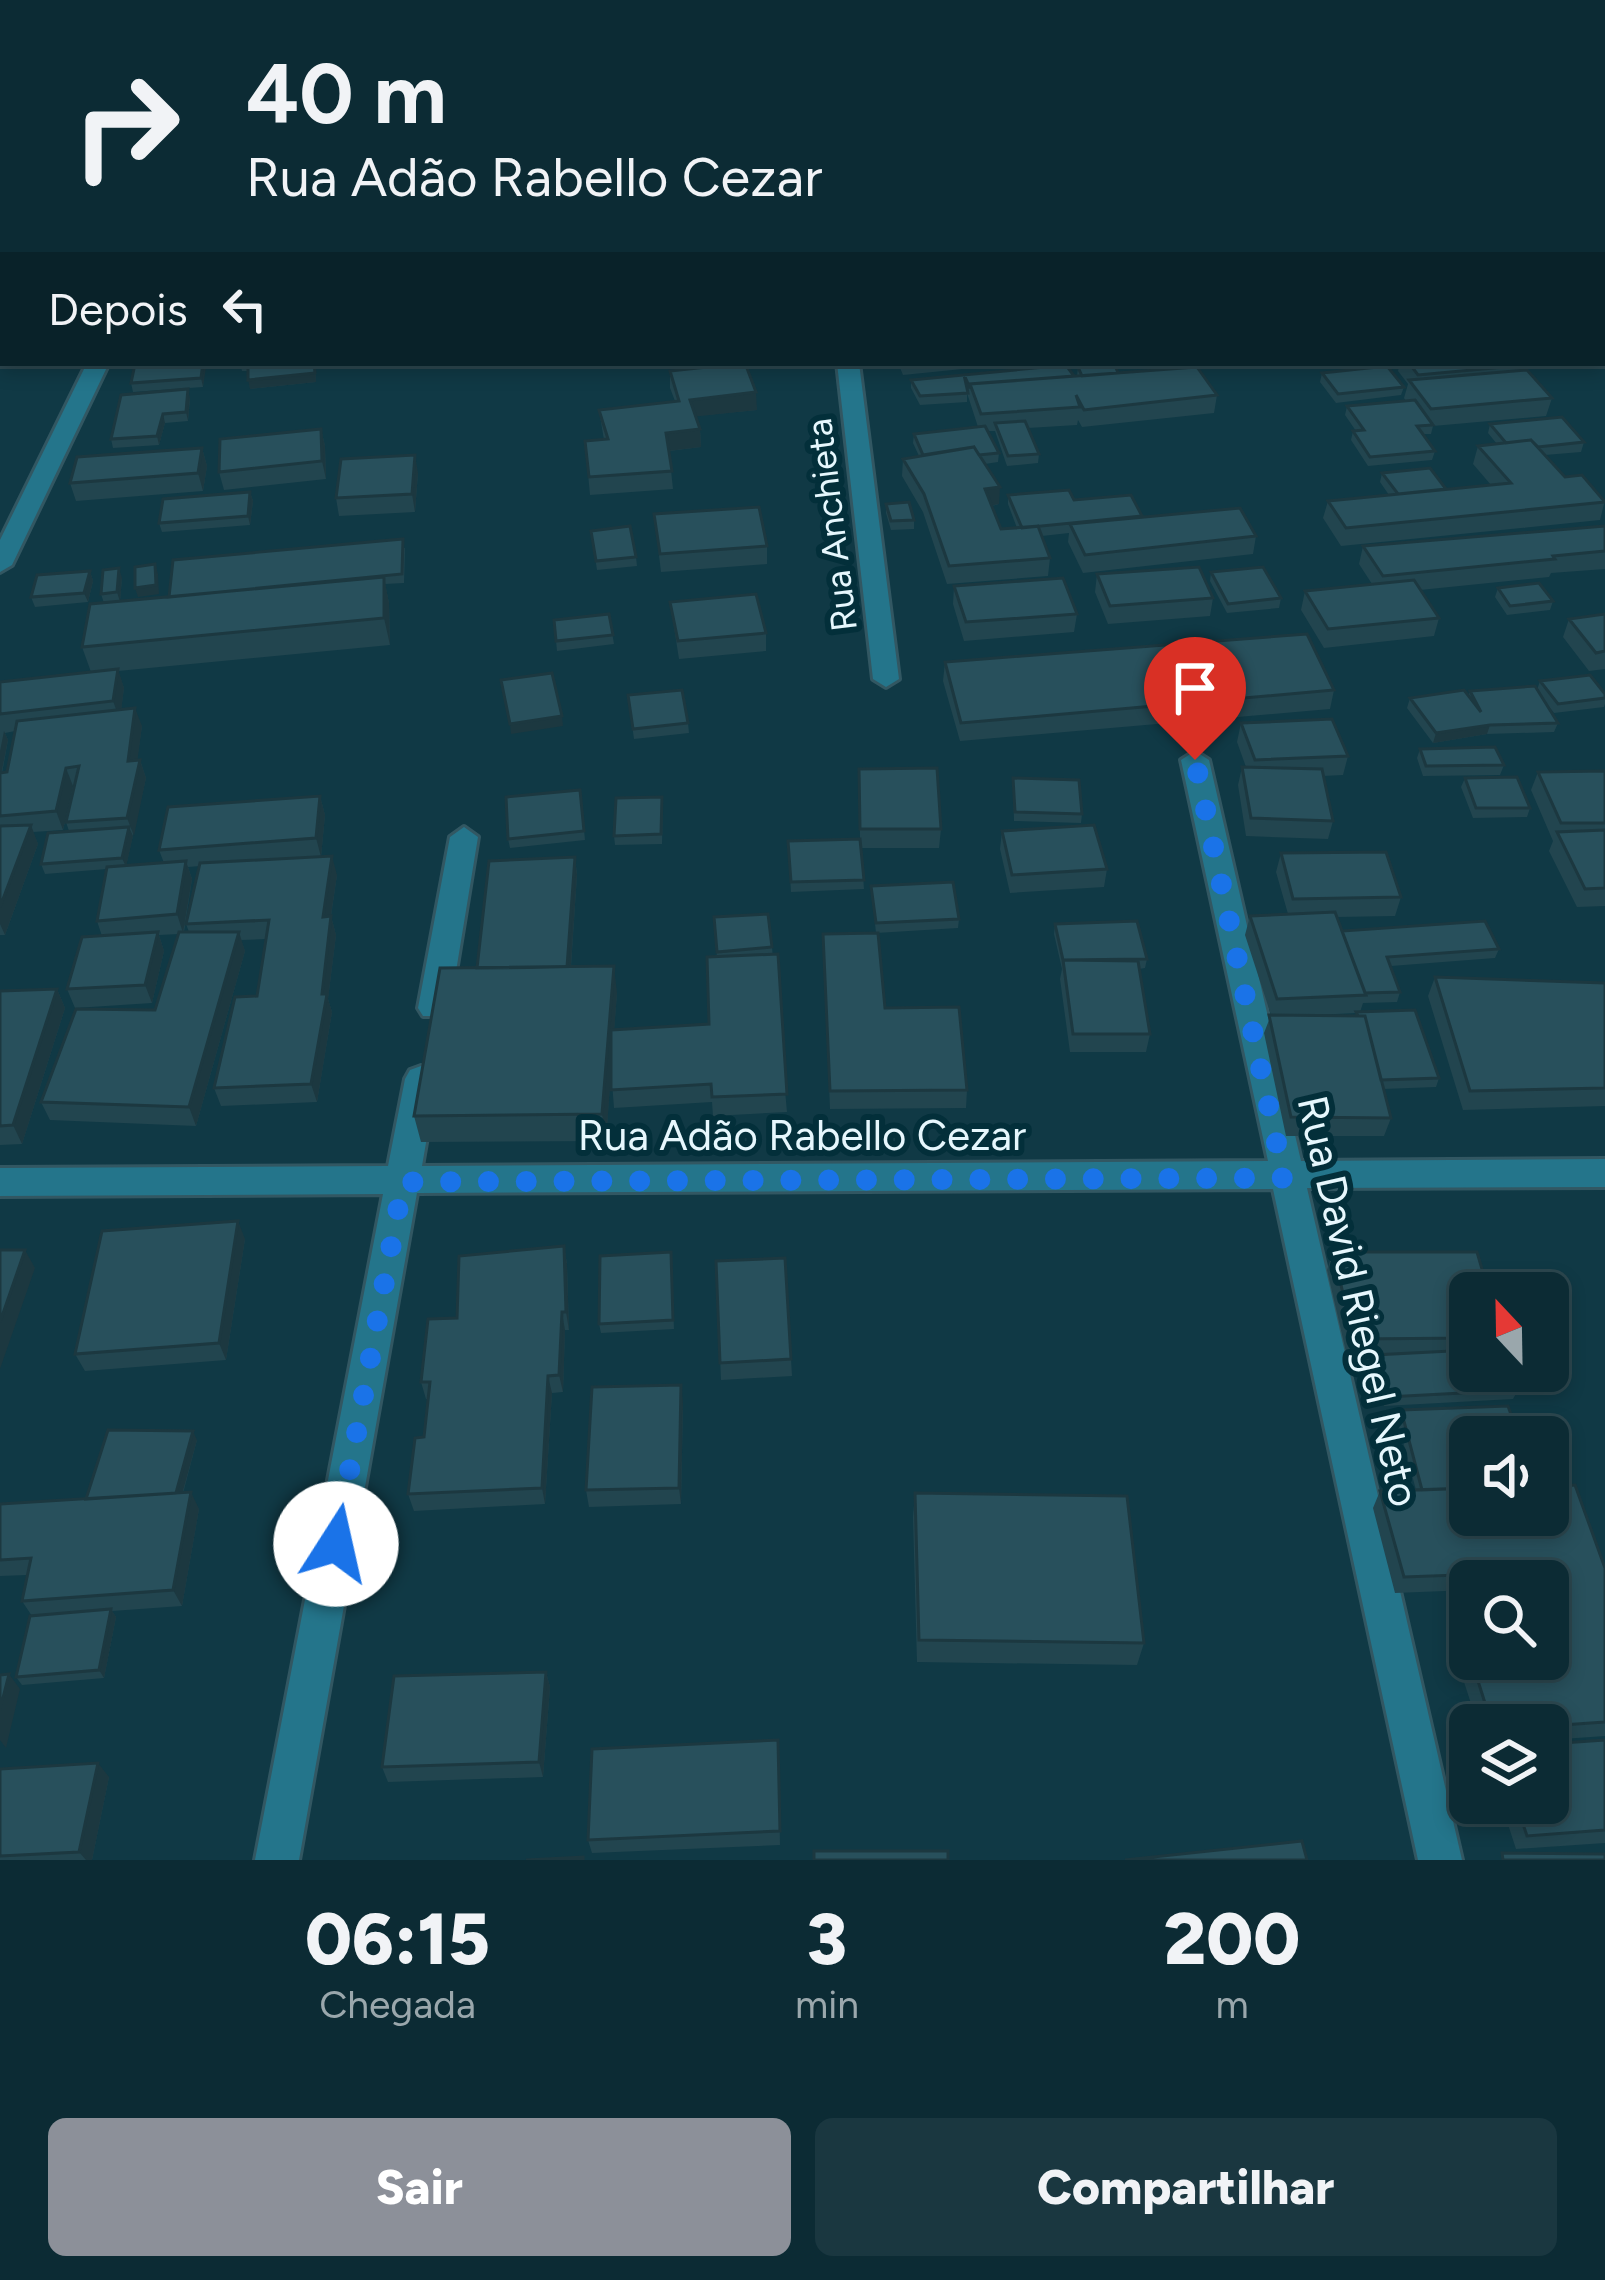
<!DOCTYPE html>
<html lang="pt">
<meta charset="utf-8">
<style>
:root{--surface:#0c2b34;--page:#1a3740;--text:#f1f3f6;--muted:#9aa7ac;--line:#2c474f;--accent:#8c9099}
body{margin:0;font-family:Figtree,sans-serif;background:var(--page);color:var(--text);height:100vh;display:flex;flex-direction:column;font-size:45px;white-space:nowrap}
*{box-sizing:border-box;margin:0}
p{font-size:39px;color:var(--muted)}
.icon{flex:none;width:66px;height:66px;fill:none;stroke:currentColor;stroke-width:2;stroke-linecap:round;stroke-linejoin:round}
.map{position:relative;height:1860px;overflow:hidden}
.sheet{display:flex;flex-direction:column;background:var(--surface);flex:1}
.sheet>*{flex:none}
.guide{position:absolute;left:0px;top:0px;width:1605px;height:366px;box-shadow:0 6px 18px #0003,0 0 0 3px var(--line);background:#0c2b34;color:var(--text);overflow:hidden}
.needle{width:78px;rotate:338deg}
.controls{position:absolute;left:1449px;top:1272px;display:grid;gap:24px}
.controls a{display:grid;place-items:center;width:120px;height:120px;border-radius:18px;background:var(--surface);box-shadow:0 6px 18px #0003,0 0 0 3px var(--line);font-size:60px}
.pin{position:absolute;display:grid;place-items:center;width:102px;height:102px;color:#fff;margin:-123px -51px;border-radius:50% 50% 50% 0;rotate:-45deg;box-shadow:0 0 12px #0007}
.pin .icon{rotate:45deg}
.me{position:absolute;width:132px;margin:-66px;rotate:10deg;stroke-linejoin:round;filter:drop-shadow(0 0 9px #0008)}
.turn{display:flex;align-items:center;gap:42px;height:252px;padding:0 48px;font-size:54px}
.turn .icon{width:156px;height:156px;stroke-width:2.5}
.turn b{display:block;font-size:84px;line-height:102px}
.then{display:flex;align-items:center;height:114px;padding:0 48px;background:#0003;gap:24px;font-size:45px}
.eta{display:flex;justify-content:space-evenly;align-items:center;height:204px;text-align:center}
.eta b{font-size:72px;font-weight:800;line-height:84px}
.primary-button{display:flex;gap:24px;margin-top:auto;padding:24px 48px}
.primary-button a{flex:1;height:138px;border-radius:18px;background:var(--accent);color:#fff;font-size:48px;font-weight:800;line-height:138px;text-align:center}
.primary-button a+a{background:var(--page);color:var(--text)}
.map>svg:first-child{display:block}
</style>
<div class="map">
<svg width="1605" height="1860" viewBox="0 0 1605 1860">
<rect width="100%" height="100%" fill="#103945"/>
<g fill="none" stroke-linecap="round" stroke-linejoin="round">
<defs>
<path id="service" d="M1231 0H1243L1245 3H1233Z
M1602 4H1605V12H1602Z"/>
<path id="minor" d="M38 0H54L37 3Z
M3 89V103L0 104V90Z
M87 363H109L12 565 0 572V540Z
M837 363H859L899 679 886 687 873 679Z
M1195 751 1209 760 1301 1161 1605 1159V1187L1307 1188 1462 1860H1418L1273 1189 417 1193 299 1860H255L383 1194 0 1196V1168L388 1166 405 1079 410 1070 421 1066 432 1070 437 1079 422 1166 1268 1161 1181 760Z
M464 827 478 837 450 1008 445 1016H423L418 1008 450 837Z"/>
<path id="tertiary" d="M1602 343H1605V359H1602Z"/>
<path id="secondary" d="M1602 77H1605V87H1602Z
M0 169H3V179H0Z"/>
</defs>
<use href="#service" stroke="#325762" stroke-width="6"/>
<use href="#minor" stroke="#325762" stroke-width="6"/>
<use href="#tertiary" stroke="#325762" stroke-width="6"/>
<use href="#secondary" stroke="#325762" stroke-width="6"/>
<use href="#service" fill="#24758b" fill-rule="evenodd"/>
<use href="#minor" fill="#24758b" fill-rule="evenodd"/>
<use href="#tertiary" fill="#24758b" fill-rule="evenodd"/>
<use href="#secondary" fill="#2f96b2" fill-rule="evenodd"/>
</g>
<path fill="#22454f" fill-rule="evenodd" d="M146 363H225L205 365 203 387 133 392 131 383Z
M240 363H326L315 365 316 382 250 389 248 371H242Z
M682 363H745L757 410 696 416 700 429 701 447 669 451 673 489 590 495 585 441 604 440 599 410 675 401 670 388V371L683 369Z
M898 363H982V367L903 375Z
M1400 363H1525L1526 365 1525 370 1552 398 1546 416 1433 426 1431 434H1423L1435 451 1432 460 1368 466 1351 440 1353 431H1356L1345 415 1347 406 1406 401 1404 398 1408 384 1398 371Z
M1078 367 1118 373 1217 395 1214 413 1082 427 1078 420 1077 425 1028 428 1039 454 1038 463 1007 466 995 431H987L999 453 998 462 985 464 999 504 992 506 1001 529 1017 528 1008 504V495L1074 500 1142 517 1256 536 1253 554 1083 573 1068 542 1069 533 1042 536 1050 558 1048 576 947 584 923 512 902 476 903 459 919 456 913 443 914 434 978 427 967 393V402L920 405 911 388V380L1074 376H1077Z
M1322 373 1404 387 1401 395 1336 403 1320 382Z
M190 398 188 421 165 423 159 445 113 448 111 439Z
M1490 424 1584 442 1581 452 1545 455 1565 477 1605 500 1600 520 1341 546 1323 518 1328 501 1389 495 1380 482 1382 473 1446 489 1491 485 1473 464 1478 446 1497 444 1488 433Z
M321 429 325 446 326 479 224 490 219 472Z
M202 448 207 466 203 491 76 501 70 483Z
M418 473 415 512 339 516 336 498Z
M250 492 253 501 250 525 162 532 159 523Z
M886 504 914 520V529L891 530 886 513Z
M654 514 767 546V564L661 572Z
M1605 526V569L1551 573 1549 577 1420 590 1439 618 1434 636 1324 648 1301 610 1305 591 1372 584 1359 564 1363 546Z
M591 531 636 557 637 566 597 570Z
M405 548 404 583 385 584 389 603 390 645 118 671 124 688 121 710 142 726 137 760H140L146 778 126 866 164 863 159 850 320 796 325 815 321 857 337 875 331 916 336 935 328 999 332 1012 317 1102 221 1106 214 1088 257 996 266 939 241 940 245 951 196 1126 50 1120 41 1102 155 1010 179 934 159 935 164 951 152 1003 75 1008 67 989 102 936 97 921 107 869 45 874 41 864 69 831 66 822 74 786 63 830 33 832 38 844 5 935H0V682L91 672 82 647 104 603 101 594 122 578 120 601 169 597ZM15 731 7 772 2 773 8 740 5 733ZM200 866 186 924 189 932H184L192 879 188 867Z
M90 571 93 581 88 602 35 607 31 597Z
M1211 572 1281 598 1279 608 1227 613 1210 581Z
M1097 574 1213 598 1210 616 1108 624 1095 592Z
M954 586 1077 614 1074 632 964 641 953 604Z
M1498 588 1553 601 1550 610 1507 615 1495 597Z
M670 602 766 633V651L679 659Z
M609 614 614 644 557 651 554 620Z
M1605 614V669L1589 671 1563 637 1569 619Z
M945 662 1334 690 1330 709 960 741 943 681Z
M1540 681 1605 694V704L1604 707 1554 713 1542 698 1558 723 1554 732 1487 734 1433 743 1407 708 1410 698 1468 696 1470 691 1537 690Z
M628 695 688 723 689 733 634 739Z
M1241 723 1348 756 1343 775 1323 776 1333 821 1328 839 1246 836 1238 785 1242 767H1246L1237 742Z
M1420 749 1504 765 1500 775 1423 776 1417 758Z
M859 769 941 829 939 848H861L864 889 791 892 788 841 860 839Z
M1605 771V906L1577 907 1549 851 1553 841 1531 790 1538 772Z
M1013 778 1082 814 1081 823 1014 821Z
M1465 778 1530 808 1527 817 1473 818 1461 787Z
M580 790 585 840 510 848 508 839Z
M663 806 662 844 615 845 614 836Z
M1002 831 1107 869 1104 887 1010 893 1000 849Z
M1281 853 1401 897 1395 916 1337 917 1342 931 1499 949 1495 958 1391 966 1400 992 1397 1002 1363 1003 1360 1012 1439 1078 1436 1087 1383 1089 1391 1118 1384 1136H1286L1264 1033 1271 1015 1245 935 1250 916 1288 914 1276 872ZM1356 1013 1355 1016 1316 1015Z
M575 857 577 875 571 967 617 993 614 1030 709 1024 717 957 714 917 772 947 787 1112 713 1116 712 1102 614 1108 611 1069 606 1141 421 1142 414 1116 477 968Z
M871 886 959 919 958 928 876 933Z
M1055 924 1147 959 1145 968 1139 969 1150 1034 1146 1052H1070L1060 979 1062 969 1054 934Z
M823 934 885 1008 967 1090 966 1108 830 1109Z
M1435 977 1605 983V1106L1463 1110 1428 996Z
M57 989 65 1008 22 1144 0 1145V991Z
M245 1239 226 1360 85 1371 75 1354Z
M564 1246 567 1264 569 1330H565L563 1392 552 1393 545 1504 414 1511 408 1494 424 1437 429 1399H426L421 1382 457 1318Z
M671 1252 674 1329 601 1333 599 1324Z
M1333 1252 1470 1293V1371L1518 1390 1513 1399 1384 1406 1370 1364 1373 1356H1347L1327 1270Z
M716 1261 791 1359 792 1376 721 1380Z
M683 1402 681 1504 589 1507 586 1490Z
M1401 1410 1470 1437V1515L1605 1568V1736L1548 1740V1725H1478L1451 1642 1461 1626H1470V1659H1548V1581H1470V1590L1395 1593 1373 1508 1380 1491 1416 1490 1397 1419Z
M197 1440 183 1493 199 1509 182 1606 112 1611 116 1617 104 1678 22 1685 16 1677 32 1616 22 1601 27 1575 0 1576V1504L86 1499Z
M915 1493 1144 1643 1137 1665 917 1662 913 1517Z
M546 1672 550 1687 543 1777 388 1782 382 1767Z
M778 1740 780 1845 592 1853 588 1840Z
M1605 1740V1843L1516 1849 1501 1803H1548Z
M0 1769 109 1777 92 1860H0Z"/>
<path fill="#1c3840" d="M203 363 206 368 203 387 201 378Z
M315 363 316 382 250 389 248 380Z
M188 389 190 398 188 421 186 412Z
M756 392 757 410 691 417 690 400Z
M163 414 165 423 159 445 157 436Z
M321 429 325 446 326 479 322 461Z
M700 429 701 447 668 451 666 433Z
M202 448 207 466 203 491 198 473Z
M415 455 418 473 415 512 412 494Z
M1000 487 999 504 984 507 985 489Z
M250 492 253 501 250 525 248 516Z
M155 564 158 574 159 594 138 597 135 588Z
M119 568 122 578 120 602 117 592Z
M90 571 93 581 88 602 84 593Z
M384 577 389 603 390 645 384 618Z
M118 669 124 688 120 720 113 701Z
M135 708 142 726 135 779 128 761Z
M562 716 563 726 511 734 510 724Z
M1490 725 1487 734 1433 743 1436 733Z
M4 731 8 740 0 780V751Z
M140 760 146 778 134 836 127 818Z
M66 768 73 786 63 830 56 811Z
M320 796 325 815 321 857 316 838Z
M31 825 38 844 5 935 0 924V907Z
M129 827 133 836 126 867 122 858Z
M332 856 337 875 328 935 323 917Z
M575 857 577 875 569 993 567 974Z
M186 861 192 879 183 933 177 914Z
M331 916 336 935 328 999 332 1012 317 1102 311 1084Z
M158 932 164 951 152 1003 145 985Z
M239 932 245 951 196 1126 189 1107Z
M614 966 617 993 606 1141 602 1114Z
M57 989 65 1008 22 1144 13 1125Z
M238 1221 245 1239 226 1360 219 1343Z
M564 1246 567 1264 569 1330 566 1312Z
M25 1250 35 1268 0 1369V1322Z
M562 1312 565 1330 563 1392 559 1375Z
M548 1376 552 1393 545 1504 542 1488Z
M681 1385 683 1402 681 1504 679 1488Z
M193 1431 197 1440 178 1509 174 1501Z
M191 1492 199 1509 182 1606 173 1590Z
M111 1609 116 1617 104 1678 99 1670Z
M546 1672 550 1687 543 1777 539 1762Z
M9 1674 20 1689 6 1748 0 1740V1710Z
M98 1763 109 1777 92 1860H86L79 1852Z"/>
<path fill="#28505c" stroke="#1c3840" stroke-width="3" d="M1602 224H1605V247L1602 248Z
M203 363 201 378 131 383 135 364Z
M248 363H314L315 373 248 380Z
M684 363H740L685 369Z
M745 363 756 392 690 400 700 429 666 433 672 471 589 477 585 441 608 439 599 410 679 401 670 371Z
M1409 363H1525L1526 365 1418 375Z
M1066 365 1074 376 970 384V388L964 375 968 393 920 396 911 380Z
M1115 365 1118 373 1082 376 1078 367Z
M1387 366 1404 387 1338 394 1322 373Z
M1197 367 1217 395 1084 410 1076 395 1080 407 981 414 970 384Z
M1527 370 1552 398 1431 409 1409 380Z
M188 389 186 412 163 414 157 436 111 439 121 395Z
M1415 400 1433 425 1417 426 1435 451 1370 457 1353 431 1364 430 1347 406Z
M1562 417 1584 442 1538 447 1531 440 1506 443 1490 424Z
M1025 421 1039 454 1008 456 995 423Z
M985 426 999 453 979 455 974 447 923 455 914 434Z
M321 429 322 461 219 472 220 439Z
M1531 440 1565 477 1582 475 1605 502 1346 528 1328 501 1511 483 1478 446Z
M974 447 1000 487 985 489 1001 529 1038 526 1050 558 949 566 924 494 903 459Z
M202 448 198 473 70 483 77 457Z
M415 455 412 494 336 498 341 459Z
M1430 468 1446 489 1398 494 1382 473Z
M1069 490 1074 500 1131 495 1142 516 1022 528 1008 495Z
M250 492 248 516 159 523 163 499Z
M909 502 914 520 891 521 886 504Z
M759 507 767 546 660 554 654 514Z
M1240 508 1256 536 1085 555 1070 524Z
M630 526 636 557 596 561 591 531Z
M1605 526V551L1553 556 1555 559 1383 576 1363 546Z
M403 539 402 574 169 597 173 560Z
M155 564 156 585 135 588V567Z
M1199 567 1213 598 1110 606 1097 574Z
M1263 567 1281 598 1228 604 1211 572Z
M119 568 117 592 101 594 103 570Z
M90 571 84 593 31 597 37 575Z
M384 577V618L82 647 90 604Z
M1063 578 1077 614 966 622 954 586Z
M1414 580 1439 618 1328 629 1305 591Z
M1539 583 1553 601 1510 606 1498 588Z
M756 594 766 633 678 641 670 602Z
M609 614 613 635 556 641 554 620Z
M1605 614V651L1596 653 1569 619Z
M1307 634 1334 690 961 723 945 662Z
M118 669 113 701 0 714V682Z
M552 673 562 716 510 724 501 680Z
M1590 675 1605 694V698L1558 704 1540 681Z
M1535 686 1558 723 1490 725 1436 733 1410 698 1464 690 1481 712 1470 691Z
M682 690 688 723 633 729 628 695Z
M135 708 128 761 140 760 127 818 66 822 79 766 66 768 56 811 0 816V773L7 772 17 721Z
M1332 719 1348 756 1255 760 1241 723Z
M1495 747 1504 765 1426 766 1420 749Z
M1242 767 1322 769 1333 821 1251 818Z
M937 768 941 829H860L859 769Z
M1605 771V823H1561L1538 772Z
M1517 777 1530 808H1476L1465 778Z
M1013 778 1079 780 1082 814 1015 812Z
M580 790 584 831 508 839 506 797Z
M320 796 316 838 159 850 168 807Z
M662 797 661 834 614 836 616 798Z
M31 825 0 907V826Z
M1094 825 1107 869 1012 875 1002 831Z
M129 827 122 858 41 864 48 833Z
M1605 830V888L1585 889 1557 832Z
M860 839 864 880 791 882 788 841Z
M1386 852 1401 897 1293 899 1281 853Z
M332 856 323 917 331 916 322 994H327L311 1084 214 1088 235 997 257 996 269 920 186 924 200 863Z
M575 857 567 967 477 968 489 861Z
M186 861 177 914 97 921 107 867Z
M953 882 959 919 876 923 871 886Z
M1335 912 1366 995 1277 999 1250 916Z
M768 914 772 947 717 952 714 917Z
M1137 921 1147 959 1063 960 1055 924Z
M1485 921 1499 949 1387 957 1400 992 1365 993 1342 931Z
M158 932 145 985 67 989 82 937Z
M179 932H239L189 1107 41 1102 76 1009 155 1010Z
M878 933 885 1008 959 1007 967 1090 830 1091 823 934Z
M778 954 787 1094 712 1097 711 1084 611 1090V1030L709 1024 707 957Z
M1063 960 1138 961 1150 1034H1073Z
M614 966 602 1114 414 1116 440 968Z
M1435 977 1605 983V1088L1470 1091Z
M57 989 13 1125 0 1126V991Z
M1415 1010 1439 1078 1381 1080 1365 1016H1358L1356 1012Z
M1269 1015 1365 1016 1391 1118 1291 1117Z
M238 1221 219 1343 75 1354 102 1231Z
M564 1246 566 1312H562L559 1375 548 1376 542 1488 408 1494 415 1438 424 1437 430 1382H421L428 1319 457 1318 459 1256Z
M0 1250H25L0 1322Z
M671 1252 673 1320 599 1324 600 1256Z
M1333 1252H1477L1489 1293H1470V1338L1354 1339Z
M785 1258 791 1359 720 1363 716 1261Z
M1470 1350V1371H1511L1518 1390 1387 1397 1374 1355Z
M681 1385 679 1488 586 1490 592 1387Z
M1508 1406 1519 1437H1470V1446L1451 1448H1470V1488L1422 1490 1401 1410Z
M108 1430 193 1431 176 1493 86 1499Z
M1575 1485 1605 1568V1722L1548 1726 1492 1725 1471 1659H1548V1581H1488L1486 1574 1404 1577 1380 1491 1470 1488V1515H1548V1486Z
M191 1492 173 1590 22 1601 31 1558 0 1560V1504Z
M915 1493 1127 1496 1144 1643 919 1640Z
M111 1609 99 1670 16 1677 30 1616Z
M1461 1626H1470V1655Z
M546 1672 539 1762 382 1767 394 1676Z
M9 1674 0 1710V1675Z
M778 1740 780 1831 588 1840 592 1749Z
M1605 1740V1830L1527 1836 1516 1803H1548V1744Z
M98 1763 79 1852 0 1856V1769Z
M1302 1841 1307 1860H1125Z
M814 1851H948V1860H814Z
M1502 1853 1605 1854V1860H1503Z
M583 1857V1860H526Z"/>
<g fill="none" stroke-linecap="round" stroke-linejoin="round">
<path stroke="#1a73e8" stroke-width="21" stroke-dasharray="0 37.8" d="M336 1544 403 1182 1284 1178 1195 760"/>
</g>
<g text-anchor="middle" stroke-width="12" stroke-linejoin="round" paint-order="stroke">
<g font-size="36" fill="#e6f7fd" stroke="#032f3a">
<text transform="translate(831 525) rotate(-97)" y="13">Rua Anchieta</text>
</g>
<g font-size="42" fill="#e6f7fd" stroke="#032f3a">
<text x="802" y="1150">Rua Adão Rabello Cezar</text>
<text transform="translate(1359 1301) rotate(77)" y="15">Rua David Riegel Neto</text>
</g>
</g>
</svg>
<div class="controls">
<a><svg class="needle" viewBox="-14 -14 28 28"><path d="M0-13l5 13h-10z" fill="#e53935"/><path d="M0 13l5-13h-10z" fill="#9aa7ac"/></svg></a>
<a><svg class="icon" aria-label="sound" viewBox="0 0 24 24"><path d="M4 9h4l5-4v14l-5-4H4zM17 9q2 3 0 6"/></svg></a>
<a><svg class="icon" aria-label="search" viewBox="0 0 24 24"><circle cx="10" cy="10" r="6"/><path d="M15 15l6 6"/></svg></a>
<a><svg class="icon" aria-label="layers" viewBox="0 0 24 24"><path d="M12 4l9 5-9 5-9-5zM3 14l9 5 9-5"/></svg></a>
</div>
<div class="pin" style="left:1195px;top:760px;background:#d93025"><svg class="icon" aria-label="arrive" viewBox="0 0 24 24"><path d="M6 21V4h12l-3 4 3 4H6"/></svg></div>
<svg class="me" style="left:336px;top:1544px" viewBox="-20 -20 40 40"><circle r="19" fill="#fff"/><path d="M0-13L10 11 0 6-10 11z" fill="#1a73e8"/></svg>
<div class="guide">
<div class="turn"><svg class="icon" aria-label="right" viewBox="0 0 24 24"><path d="M7 20v-9h11M14 6l5 5-5 5"/></svg><div><b>40 m</b>Rua Adão Rabello Cezar</div></div>
<div class="then">Depois<svg class="icon" aria-label="left" viewBox="0 0 24 24"><path d="M17 20v-9H6M10 6l-5 5 5 5"/></svg></div>
</div>
</div>
<section class="sheet">
<div class="eta">
<div><b>06:15</b><p>Chegada</p></div>
<div><b>3</b><p>min</p></div>
<div><b>200</b><p>m</p></div>
</div>
<div class="primary-button"><a>Sair</a><a>Compartilhar</a></div>
</section>
